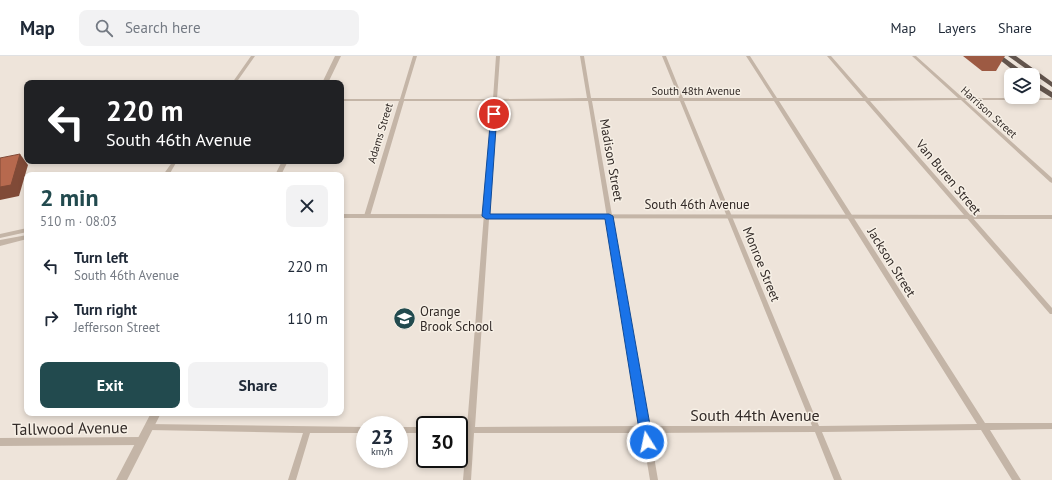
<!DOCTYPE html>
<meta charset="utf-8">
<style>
:root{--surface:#fff;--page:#f2f2f3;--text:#1f2937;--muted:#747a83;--line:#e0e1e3;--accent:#224a4e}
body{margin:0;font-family:"PT Sans",sans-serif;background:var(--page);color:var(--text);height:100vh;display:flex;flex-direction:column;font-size:15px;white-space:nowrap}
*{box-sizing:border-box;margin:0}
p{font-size:13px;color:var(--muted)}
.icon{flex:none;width:22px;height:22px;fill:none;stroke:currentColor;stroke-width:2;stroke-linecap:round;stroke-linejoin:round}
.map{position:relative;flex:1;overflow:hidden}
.drawer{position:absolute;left:24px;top:116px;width:320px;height:244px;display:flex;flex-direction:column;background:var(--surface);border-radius:8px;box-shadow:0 2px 6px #0003}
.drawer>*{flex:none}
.top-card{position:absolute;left:24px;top:24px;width:320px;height:84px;border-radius:8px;box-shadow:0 2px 6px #0003;background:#202124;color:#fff;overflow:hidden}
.buttons{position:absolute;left:1004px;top:12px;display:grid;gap:8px}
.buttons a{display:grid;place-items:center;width:36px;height:36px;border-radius:8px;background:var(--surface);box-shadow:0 2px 6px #0003;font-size:20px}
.speed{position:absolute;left:356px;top:360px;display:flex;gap:8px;font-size:20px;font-weight:700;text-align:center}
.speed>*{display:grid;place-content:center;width:52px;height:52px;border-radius:50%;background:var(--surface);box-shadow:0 2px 6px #0003;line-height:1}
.speed small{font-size:10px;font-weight:400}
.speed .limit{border:2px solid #111;border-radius:6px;background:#fff;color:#111}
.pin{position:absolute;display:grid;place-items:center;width:34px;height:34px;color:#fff;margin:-17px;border:2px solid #fff;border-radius:50%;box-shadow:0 1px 4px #0007}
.me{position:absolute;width:44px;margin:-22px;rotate:350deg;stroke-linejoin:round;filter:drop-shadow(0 0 3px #0008)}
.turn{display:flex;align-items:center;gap:14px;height:84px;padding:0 16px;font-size:18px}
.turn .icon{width:52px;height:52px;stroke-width:2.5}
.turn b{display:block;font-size:28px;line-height:34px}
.round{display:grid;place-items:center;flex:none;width:42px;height:42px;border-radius:8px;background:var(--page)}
.overview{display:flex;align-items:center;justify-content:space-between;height:68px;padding:0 16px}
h1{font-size:24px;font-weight:800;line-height:30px;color:var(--accent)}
.button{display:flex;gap:8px;margin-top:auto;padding:8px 16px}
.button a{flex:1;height:46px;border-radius:8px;background:var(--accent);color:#fff;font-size:16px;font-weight:800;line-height:46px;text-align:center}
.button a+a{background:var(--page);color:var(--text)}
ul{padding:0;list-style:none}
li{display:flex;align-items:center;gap:12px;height:52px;padding:0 16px}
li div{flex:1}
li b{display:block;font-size:15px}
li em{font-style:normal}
header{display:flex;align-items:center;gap:24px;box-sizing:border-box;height:56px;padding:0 20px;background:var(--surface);border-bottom:1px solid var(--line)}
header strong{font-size:19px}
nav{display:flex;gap:22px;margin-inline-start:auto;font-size:14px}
.search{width:280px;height:36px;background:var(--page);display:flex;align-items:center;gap:10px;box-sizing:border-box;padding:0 14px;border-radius:8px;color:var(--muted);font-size:15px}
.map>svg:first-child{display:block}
</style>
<header>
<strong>Map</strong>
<div class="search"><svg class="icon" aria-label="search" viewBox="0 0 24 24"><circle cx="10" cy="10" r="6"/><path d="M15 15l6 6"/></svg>Search here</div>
<nav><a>Map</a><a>Layers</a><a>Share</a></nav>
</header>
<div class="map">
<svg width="1052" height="424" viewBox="0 0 1052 424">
<rect width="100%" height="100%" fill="#eee4da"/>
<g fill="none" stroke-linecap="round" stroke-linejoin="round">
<path fill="#c4b5a7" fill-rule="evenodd" d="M251 0H255L236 27H232Z
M413 0H417L404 43H493L496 0H500L497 43 587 42 580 0H584L591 42H679L662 0H666L683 42H773L746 0H750L777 42H863L827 0H831L868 42H958L912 0H916L963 42H1052V44H965L1052 122V127L1050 126 961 44 870 45 1052 252V258H1050L865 45H779L985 367H1052V373L990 374 1021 424H1012L981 374 822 376 842 424H834L815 376 650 377 658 424H650L642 377H474L471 424H463L467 377H459V371H467L493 45H404L370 160 367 162 364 160 399 45H341V43H400ZM497 45H588L641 370 475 371ZM592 45H680L812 370H649ZM684 45H774L977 368 819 370Z
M173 105H177L169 119H163Z
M149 368 365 371V377H310L296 424H288L303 377 149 374 146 373 145 371 146 369Z
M399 371H425V377H399Z
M141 381 144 382 145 385 144 388 141 389 0 390V382Z"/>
<path fill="#c4b5a7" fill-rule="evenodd" d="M335 0H341L328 27H322Z
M282 105H288L281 119H275Z
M341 158 1052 159V163L341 162Z
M27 172V176L0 182V178Z
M27 179V183L0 190V184Z
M151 357H161L127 424H116Z"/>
<path fill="#62544c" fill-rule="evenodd" d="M995 0H1002L1028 19H1019Z
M1008 0H1016L1052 26V31Z
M1033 24 1052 36V42L1033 30Z"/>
</g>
<path fill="#9d5a43" d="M963 0H1005L996 15H982Z"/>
<path fill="#804a37" d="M20 98 28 109 19 140 0 144V131Z"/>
<path fill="#b7694e" stroke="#804a37" d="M20 98 11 129 0 131V102Z"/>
<path fill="#1a73e8" stroke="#114b97" d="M494 56 497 58 490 158H609L613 160 653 386 652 390 647 392 643 390 641 386 605 163H486L482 160 491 58Z"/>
<defs>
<symbol id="school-disc" viewBox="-11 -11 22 22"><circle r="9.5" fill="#224a4e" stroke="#f6efe5"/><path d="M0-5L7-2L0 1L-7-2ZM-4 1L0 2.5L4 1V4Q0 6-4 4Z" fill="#fff"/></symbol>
</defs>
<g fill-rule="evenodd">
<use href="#school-disc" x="392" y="250" width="25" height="25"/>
</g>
<g text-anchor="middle" stroke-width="3" stroke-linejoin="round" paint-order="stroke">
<g font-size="11" fill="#322a27" stroke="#f6efe5">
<text x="696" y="39">South 48th Avenue</text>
<text transform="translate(989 56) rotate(42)" y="4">Harrison Street</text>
<text transform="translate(380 77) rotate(-73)" y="4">Adams Street</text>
</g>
<g font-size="13" fill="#322a27" stroke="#f6efe5">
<text transform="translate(612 104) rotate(80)" y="5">Madison Street</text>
<text transform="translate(949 121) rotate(50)" y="5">Van Buren Street</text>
<text x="697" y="153">South 46th Avenue</text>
<text transform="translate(892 206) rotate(58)" y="5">Jackson Street</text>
<text transform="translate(762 208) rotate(68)" y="5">Monroe Street</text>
</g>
<g font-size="13" fill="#322a27" stroke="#f6efe5" text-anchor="start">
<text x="420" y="260">Orange<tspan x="420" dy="15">Brook School</tspan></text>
</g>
<g font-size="16" fill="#322a27" stroke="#f6efe5">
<text x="755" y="365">South 44th Avenue</text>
<text transform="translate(70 372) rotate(-1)" y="6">Tallwood Avenue</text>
</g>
</g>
</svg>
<div class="buttons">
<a><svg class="icon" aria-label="layers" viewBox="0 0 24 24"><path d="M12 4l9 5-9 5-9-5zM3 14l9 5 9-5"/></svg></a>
</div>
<div class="speed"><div>23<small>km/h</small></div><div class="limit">30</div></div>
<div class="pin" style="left:494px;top:58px;background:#d93025"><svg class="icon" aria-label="arrive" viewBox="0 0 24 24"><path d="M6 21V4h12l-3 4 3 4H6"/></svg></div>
<svg class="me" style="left:647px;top:386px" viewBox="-20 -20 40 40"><circle r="17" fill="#1a73e8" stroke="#fff" stroke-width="3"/><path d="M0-11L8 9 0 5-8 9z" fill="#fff"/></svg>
<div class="top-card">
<div class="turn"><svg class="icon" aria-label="left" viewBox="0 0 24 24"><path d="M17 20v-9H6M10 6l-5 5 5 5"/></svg><div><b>220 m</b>South 46th Avenue</div></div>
</div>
<section class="drawer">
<div class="overview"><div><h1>2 min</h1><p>510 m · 08:03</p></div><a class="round"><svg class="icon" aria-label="close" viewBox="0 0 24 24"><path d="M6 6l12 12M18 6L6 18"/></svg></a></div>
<ul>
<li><svg class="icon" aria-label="left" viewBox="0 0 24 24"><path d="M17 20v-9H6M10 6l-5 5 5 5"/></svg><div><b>Turn left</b><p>South 46th Avenue</p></div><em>220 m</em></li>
<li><svg class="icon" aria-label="right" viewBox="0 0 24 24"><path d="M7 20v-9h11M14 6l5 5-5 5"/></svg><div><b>Turn right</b><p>Jefferson Street</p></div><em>110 m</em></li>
</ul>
<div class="button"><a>Exit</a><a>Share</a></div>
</section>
</div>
